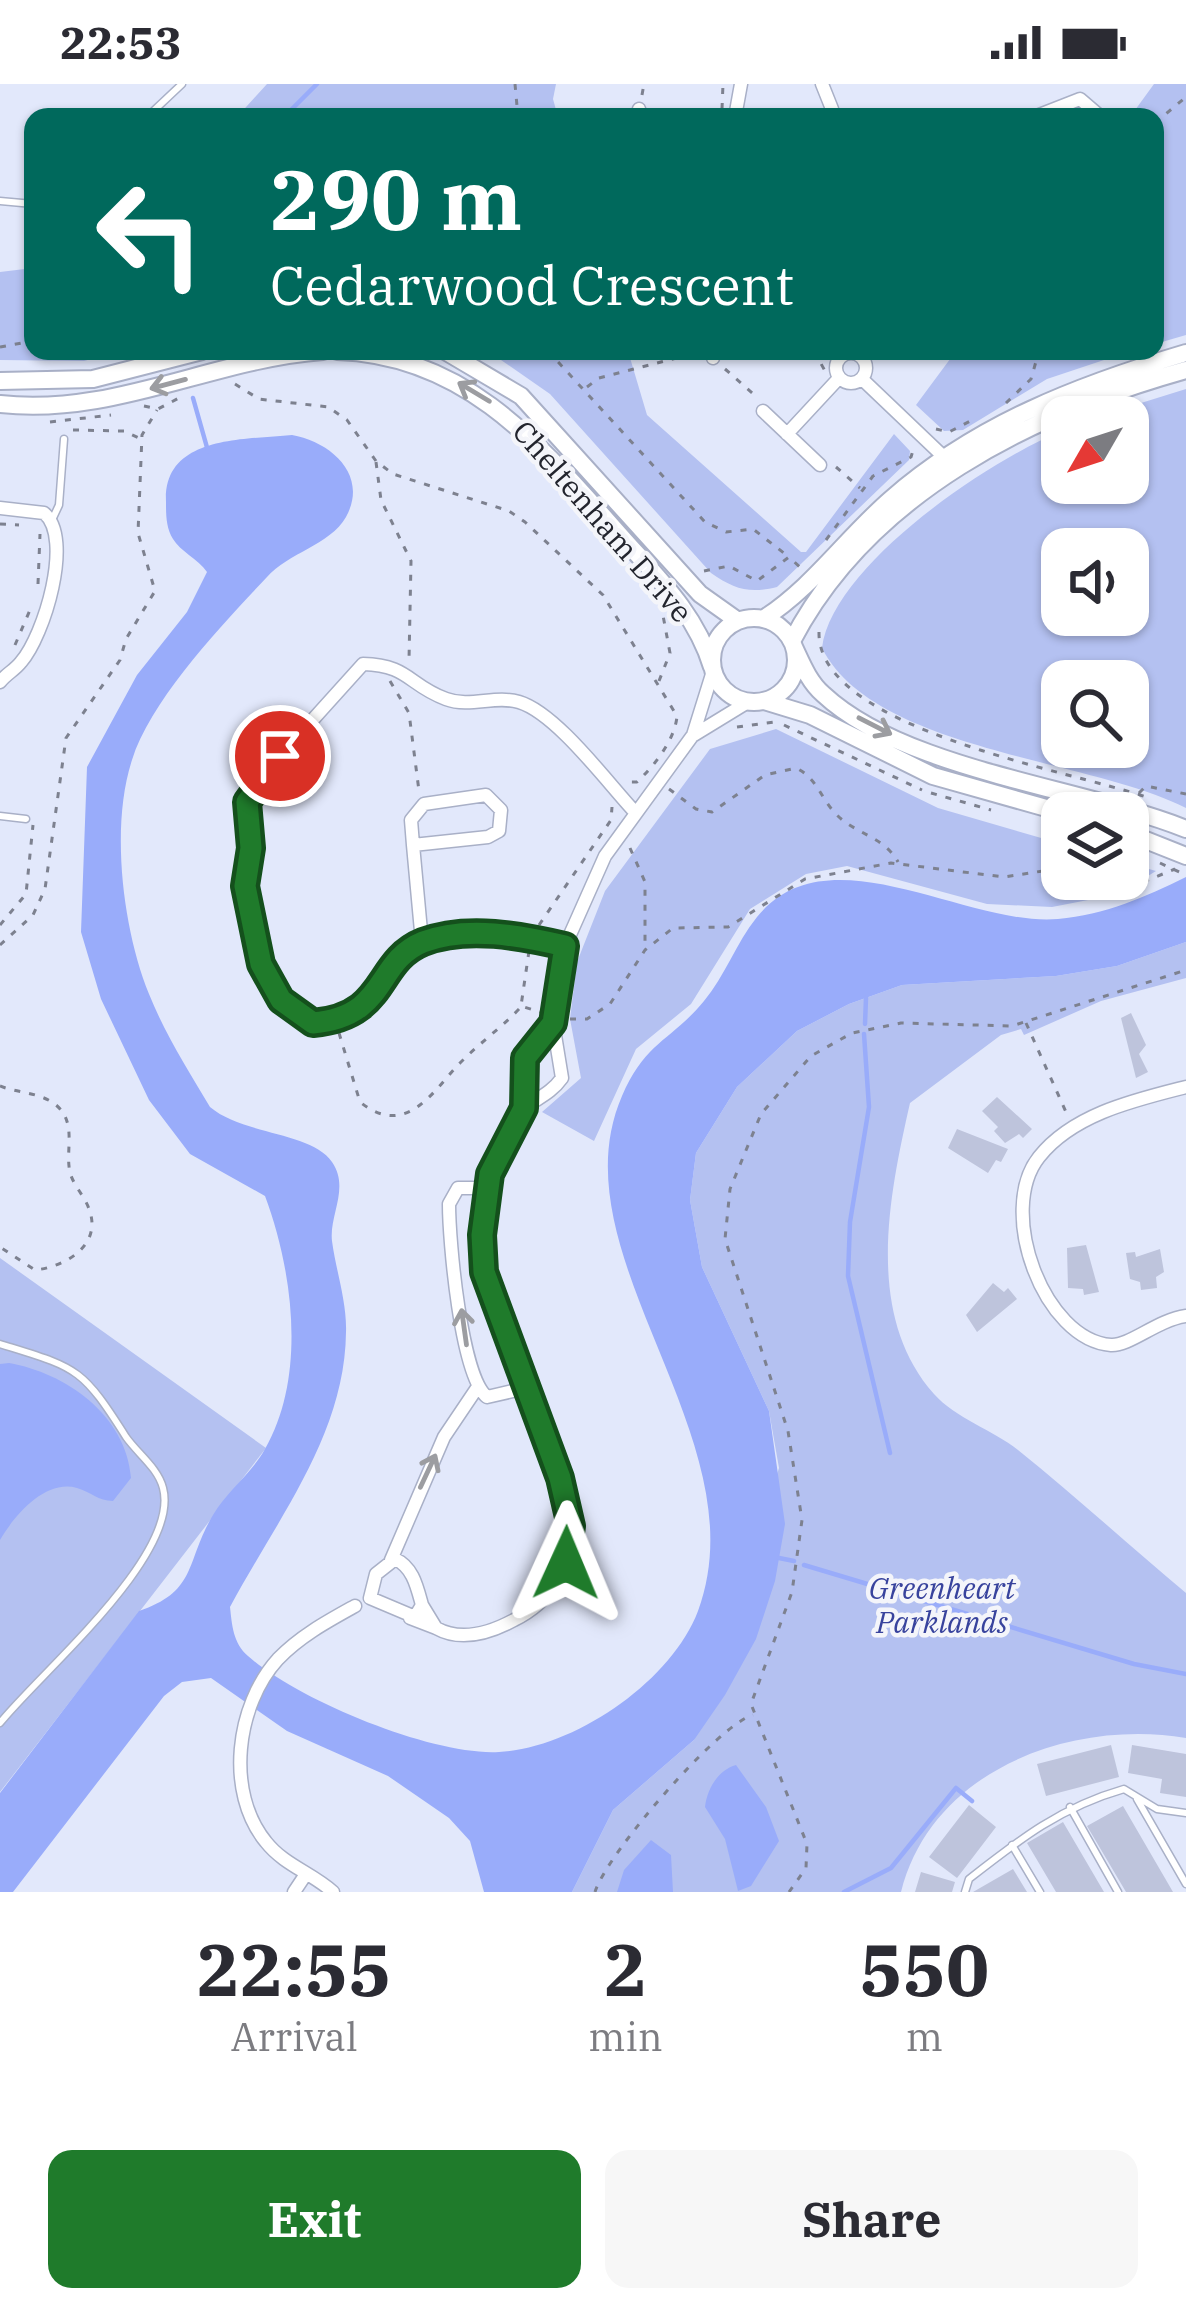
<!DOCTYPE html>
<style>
:root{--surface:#fff;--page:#f7f7f7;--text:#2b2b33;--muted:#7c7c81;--accent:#1f7b2b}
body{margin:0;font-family:"IBM Plex Serif",serif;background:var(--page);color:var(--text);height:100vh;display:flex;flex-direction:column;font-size:45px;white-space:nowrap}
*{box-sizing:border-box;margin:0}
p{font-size:39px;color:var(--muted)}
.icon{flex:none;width:66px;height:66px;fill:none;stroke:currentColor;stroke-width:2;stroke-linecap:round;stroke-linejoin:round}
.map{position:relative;height:1808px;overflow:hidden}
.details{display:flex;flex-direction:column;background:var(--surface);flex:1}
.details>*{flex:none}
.banner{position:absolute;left:24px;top:24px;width:1140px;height:252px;border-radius:24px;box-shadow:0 3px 9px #0004;background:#00695c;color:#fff;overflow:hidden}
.needle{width:78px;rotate:231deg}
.tools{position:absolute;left:1041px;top:312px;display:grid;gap:24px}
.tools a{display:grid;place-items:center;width:108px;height:108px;border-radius:24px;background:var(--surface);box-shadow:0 3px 9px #0004;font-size:60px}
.pin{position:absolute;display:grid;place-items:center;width:102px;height:102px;color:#fff;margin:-51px;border:6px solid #fff;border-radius:50%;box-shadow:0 3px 12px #0007}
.me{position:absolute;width:132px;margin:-66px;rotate:1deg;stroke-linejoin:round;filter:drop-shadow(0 0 9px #0008)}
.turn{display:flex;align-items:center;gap:42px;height:252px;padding:0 48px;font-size:54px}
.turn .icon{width:156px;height:156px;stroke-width:2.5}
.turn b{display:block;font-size:84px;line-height:102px}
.eta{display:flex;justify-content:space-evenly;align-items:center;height:204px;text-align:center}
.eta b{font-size:72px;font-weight:700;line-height:84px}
.button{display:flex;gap:24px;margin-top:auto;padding:24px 48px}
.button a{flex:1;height:138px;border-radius:24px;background:var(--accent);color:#fff;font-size:48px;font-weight:700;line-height:138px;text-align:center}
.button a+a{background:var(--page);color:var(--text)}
.status{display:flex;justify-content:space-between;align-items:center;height:84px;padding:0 60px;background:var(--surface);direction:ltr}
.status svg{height:33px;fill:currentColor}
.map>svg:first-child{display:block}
</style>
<div class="status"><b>22:53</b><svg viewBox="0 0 49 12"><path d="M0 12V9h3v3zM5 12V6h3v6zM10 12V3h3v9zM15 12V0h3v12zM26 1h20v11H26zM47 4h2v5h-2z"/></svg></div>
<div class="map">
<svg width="1186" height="1808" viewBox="0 0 1186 1808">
<rect width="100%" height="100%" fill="#e2e8fb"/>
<path fill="#b4c1f1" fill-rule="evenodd" d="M267 0H556L553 15 558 33H237Z
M1154 0H1186V251L1155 260V33H1130Z
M33 184V267H122L84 277 0 276V188Z
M488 267H628L647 331 801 468H806L894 350 910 367 909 376 777 503C749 510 734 505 711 489L550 310Z
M956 267H1131L1047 295 963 346 944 347 916 321Z
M1186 305V724C1088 674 874 667 822 564 832 482 989 376 1062 347V399H1128V333H1096ZM1128 465V531H1062V465ZM1062 597H1128V663H1062Z
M776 645 938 724 1062 760V795H1128V779L1156 787 1119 810 1052 823 987 820 847 782 806 790 750 825 691 920 636 965 594 1057 542 1028 581 994 570 935 577 878 605 807 710 665Z
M1186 858V894L1101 917 1024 951 1021 945 1001 951 910 1019C889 1112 864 1231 934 1310 955 1334 993 1346 1018 1366 1075 1412 1130 1462 1186 1509V1654C1072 1635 932 1685 901 1808H572L613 1726 694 1656 779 1384 769 1327 702 1183 690 1116 696 1069 737 1003 797 947 849 920 902 901 1056 892 1117 882Z
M0 1174 266 1364 0 1708Z"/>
<path fill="#99acfa" d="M292 351C331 358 369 391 346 433 330 461 288 469 267 493 223 540 151 615 132 676 110 743 123 846 149 910 165 950 188 986 210 1023 243 1051 312 1048 332 1078 350 1104 329 1131 332 1157 336 1187 347 1218 346 1248 345 1351 277 1435 230 1523 232 1541 233 1559 248 1572 297 1616 433 1672 499 1668 574 1664 671 1598 698 1527 762 1354 553 1171 622 1012 646 957 671 957 704 917 725 892 736 859 757 833 828 745 965 843 1058 835 1105 831 1145 813 1186 793V858L1117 882 1056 892 902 901 849 920 797 947 737 1003 696 1069 690 1116 702 1183 769 1327 785 1440 775 1497 756 1555 725 1611 694 1656 613 1726 572 1808H484L470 1757 449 1734 388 1692 287 1647 211 1594 182 1598 164 1612 13 1808H0V1709L139 1527C198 1507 185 1478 213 1431 227 1407 252 1389 265 1365 307 1292 293 1187 265 1112L190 1070 149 1016 101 915 81 848 87 683 137 591 187 528 207 488C198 475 180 467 173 455 166 444 166 431 166 418 163 351 245 356 292 351Z
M9 1279C65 1289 126 1330 131 1394L113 1417C98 1417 91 1408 77 1404 45 1395 14 1432 0 1456V1280Z
M736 1681 766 1723 779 1757 751 1802 738 1807 725 1755 705 1723C707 1705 718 1686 736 1681Z
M651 1756 671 1771 673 1808H617L624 1786Z"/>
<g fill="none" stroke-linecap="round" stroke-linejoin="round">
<path stroke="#99acfa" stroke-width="4.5" d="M284 33 317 0
M193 314 208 367
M865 940 866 914
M864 950 869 1023 850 1138 848 1192 890 1369
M779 1474 794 1477
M804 1481 1134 1580 1186 1590
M844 1808 891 1784 956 1704 972 1717"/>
</g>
<path fill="#bec4dc" d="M1131 929 1146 961 1139 970 1148 988 1136 994 1121 934Z
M997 1013 1032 1045 1023 1054 1019 1050 1005 1059 994 1047 998 1043 982 1027Z
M957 1045 1008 1065 1001 1078 996 1076 988 1089 948 1064Z
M1086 1161 1099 1208 1084 1211 1083 1205 1068 1204 1067 1164Z
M1160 1165 1164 1188 1156 1193 1157 1204 1141 1206 1140 1198 1130 1195 1126 1169 1135 1168 1136 1173Z
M993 1199 1004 1208 1008 1204 1017 1215 977 1248 966 1231Z
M1111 1661 1119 1693 1046 1712 1037 1680Z
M1132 1661 1186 1670V1713L1160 1709 1162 1695 1128 1689Z
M969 1721 996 1743 957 1794 929 1773Z
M1123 1722 1173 1808H1126L1087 1742Z
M1063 1738 1104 1808H1056L1027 1759Z
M1013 1785 1027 1808H973Z
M921 1788 955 1798 952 1808H915Z"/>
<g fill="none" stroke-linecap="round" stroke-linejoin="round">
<defs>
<path id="lane" d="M147 33 182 0
M0 117 33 120
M52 436 59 421 64 355
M0 732 26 735
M0 1260C77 1284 81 1282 126 1353 138 1370 158 1384 163 1404 181 1471 40 1589 0 1639
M1137 1715 1186 1800
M1070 1723 1118 1808
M1012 1761 1040 1808
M965 1808 969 1795C1020 1755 1061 1723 1124 1705L1157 1725 1186 1729"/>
<path id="street" d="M822 0 832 25
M639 25 641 33
M735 33 741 0
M1034 33 1080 15 1101 33
M711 267 713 274
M836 284a15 15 0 1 1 30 0a15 15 0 1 1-30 0Z
M862 295 947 376
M763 327 820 381
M787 350 839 294
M0 424 44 429C74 454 44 552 21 578 15 586 6 590 0 598
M694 651 748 618
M413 761 411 736 424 720 486 711 501 726 499 747 488 753 413 761 422 858
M565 862C522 852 467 841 423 858 374 878 389 931 313 939L281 916 261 880 245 802 251 763 247 718 253 702 363 580C409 581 408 601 446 615 470 624 495 611 519 618 556 629 607 698 634 727
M1186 1003C1135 1016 1073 1030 1039 1073 996 1127 1044 1256 1111 1261 1130 1262 1157 1236 1186 1232
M524 1024 522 983 553 939
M486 1104H458L449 1120C449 1157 461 1292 487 1313L526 1304
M395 1475C413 1483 417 1503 422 1521L415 1533 370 1514 376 1490Z
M391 1476 444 1353 477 1304
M410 1534 436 1544 422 1521
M436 1544C461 1558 490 1549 514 1536 654 1466 479 1258 482 1149 483 1114 497 1043 527 1022 540 1013 552 1008 562 994L553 939 565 862 605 772 693 651 713 587
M294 1808 306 1790
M333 1808C312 1789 284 1781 266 1758 225 1708 236 1621 278 1575 300 1552 328 1537 355 1522"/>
<path id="secondary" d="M337 267C466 271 539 360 619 450 655 491 696 529 712 583
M445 267 521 312 700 510 738 537
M0 297 93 295 202 267
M0 320C112 333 213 275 323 267
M712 576a42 42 0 1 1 84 0a42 42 0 1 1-84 0Z
M763 535C813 503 846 454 891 415 977 340 1078 301 1186 269
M792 557C869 409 1032 329 1186 286
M794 563C802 580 809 598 823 610 904 686 1081 703 1186 745
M764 617 810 631 933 692 1064 729
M1128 749 1186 772"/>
</defs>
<use href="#lane" stroke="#a9b0c7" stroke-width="9"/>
<use href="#street" stroke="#a9b0c7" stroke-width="15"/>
<use href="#secondary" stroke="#a9b0c7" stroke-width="20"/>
<path stroke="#7d818f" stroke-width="3" stroke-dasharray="6 9" stroke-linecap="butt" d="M515 0 518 33
M642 11 644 0
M722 25 723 0
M1155 39 1186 13
M0 263 33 257
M548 267 705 438 726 448 753 445 789 473
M814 267 825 287
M725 285 758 314
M235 300 259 315 328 323 347 336 376 377 393 390 509 427 525 438 603 511 677 632C675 656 654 682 637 698H627
M587 303 599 294 696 269
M1006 319 1031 295 1039 267
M144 322 158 325 179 314
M50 338 111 331
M936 345 949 348 976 334
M73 346 124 347 139 354
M376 378 381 416 411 477 409 576
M836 383 860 404
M0 440 19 441
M826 456 873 392 911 373 914 363
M704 487 729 482 757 497 789 473 802 485
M38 500 40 450
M819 548C817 645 1072 687 1146 713
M15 561 30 526
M390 597 409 629 419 707
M659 597 670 569 662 526
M784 641 922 706
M737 643 775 638
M669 705 696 725 712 728 765 691 796 684C817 694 820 713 835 729 854 750 884 752 898 778
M931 709 991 726
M1139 709 1146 702 1186 710
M630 764 645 798V864
M1128 794 1148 796 1175 785
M0 841 26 810 33 741
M539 841 611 736 612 723
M0 861 33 831 45 805 66 654 120 576 126 555 155 507 138 449 142 351 157 326
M529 867 521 922 543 929
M570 935H587L610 920 645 866 673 844 728 843 805 795 891 779 1004 793 1062 784
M1026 939 1066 1028
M339 949 360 1018C408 1057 436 1002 462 977 481 958 502 943 520 924
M0 1002C20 1010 46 1008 61 1026 74 1042 67 1064 69 1082 70 1099 84 1110 89 1125 103 1161 65 1183 35 1186L0 1163
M595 1808C607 1769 720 1639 753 1631
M789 1808 806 1784 807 1760 751 1620 792 1508 802 1436 788 1347 725 1155 730 1105 761 1030 811 972 852 949 901 939 1012 942 1186 886"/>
<use href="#lane" stroke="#fff" stroke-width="6"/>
<use href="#street" stroke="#fff" stroke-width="12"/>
<use href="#secondary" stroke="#fff" stroke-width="16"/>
<path stroke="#7d818f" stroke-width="3" stroke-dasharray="6 9" stroke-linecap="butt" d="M1160 779 1186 791"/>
</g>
<defs><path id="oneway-shaft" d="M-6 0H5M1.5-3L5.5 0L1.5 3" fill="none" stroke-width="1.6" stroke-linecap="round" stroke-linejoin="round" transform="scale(3)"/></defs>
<g stroke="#9c9da1">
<use href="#oneway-shaft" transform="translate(168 300) rotate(165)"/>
<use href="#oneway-shaft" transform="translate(474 308) rotate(-149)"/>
<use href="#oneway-shaft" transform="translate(875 642) rotate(27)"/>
<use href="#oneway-shaft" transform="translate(464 1243) rotate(-98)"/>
<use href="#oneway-shaft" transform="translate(428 1387) rotate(-65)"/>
</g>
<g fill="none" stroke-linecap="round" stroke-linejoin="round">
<defs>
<path id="route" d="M280 672 247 718 251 764 245 802 261 880 281 916 313 939C389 932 374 878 423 858 467 841 522 852 565 862L553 939 525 974 524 1024 490 1090 482 1151 484 1188 560 1394 571 1442 566 1479"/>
</defs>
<use href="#route" stroke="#14501c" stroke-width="30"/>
<use href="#route" stroke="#1f7b2b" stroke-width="21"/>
</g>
<g text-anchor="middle" stroke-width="9" stroke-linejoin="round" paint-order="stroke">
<g font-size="30" fill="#23252e" stroke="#f4f5fa">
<text transform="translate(602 438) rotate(49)" y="10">Cheltenham Drive</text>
</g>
<g font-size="30" font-style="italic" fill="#38439d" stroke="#f4f5fa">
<text x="942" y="1515">Greenheart<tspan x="942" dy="34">Parklands</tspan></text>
</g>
</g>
</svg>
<div class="tools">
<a><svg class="needle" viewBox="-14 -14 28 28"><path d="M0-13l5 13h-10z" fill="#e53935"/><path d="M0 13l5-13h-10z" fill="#7c7c81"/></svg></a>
<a><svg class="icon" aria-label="sound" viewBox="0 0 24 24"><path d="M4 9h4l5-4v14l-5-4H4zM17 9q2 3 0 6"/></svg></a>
<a><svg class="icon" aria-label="search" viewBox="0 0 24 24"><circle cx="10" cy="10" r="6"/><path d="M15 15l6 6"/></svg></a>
<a><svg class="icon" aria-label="layers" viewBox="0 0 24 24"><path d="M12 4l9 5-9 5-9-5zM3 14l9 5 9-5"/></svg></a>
</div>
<div class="pin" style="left:280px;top:672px;background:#d93025"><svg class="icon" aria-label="arrive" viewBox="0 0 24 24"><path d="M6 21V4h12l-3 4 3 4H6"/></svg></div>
<svg class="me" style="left:566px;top:1479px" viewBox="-20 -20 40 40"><path d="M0-17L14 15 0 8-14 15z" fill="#1f7b2b" stroke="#fff" stroke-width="4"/></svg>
<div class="banner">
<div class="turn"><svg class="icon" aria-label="left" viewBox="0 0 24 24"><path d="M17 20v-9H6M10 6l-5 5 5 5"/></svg><div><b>290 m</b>Cedarwood Crescent</div></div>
</div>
</div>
<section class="details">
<div class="eta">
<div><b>22:55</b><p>Arrival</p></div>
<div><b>2</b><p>min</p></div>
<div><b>550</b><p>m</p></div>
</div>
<div class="button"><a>Exit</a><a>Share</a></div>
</section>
